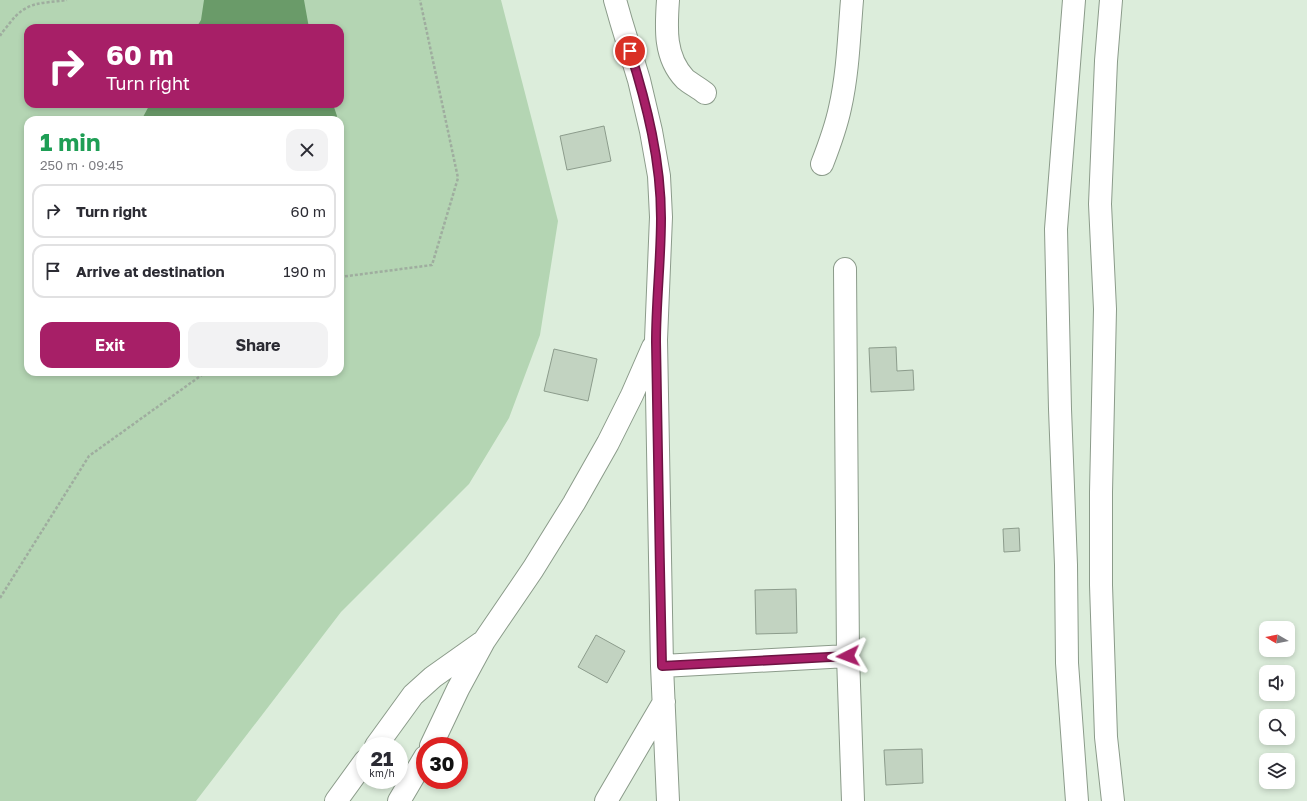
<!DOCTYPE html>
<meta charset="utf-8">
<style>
:root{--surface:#fff;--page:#f2f2f3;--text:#2b2b33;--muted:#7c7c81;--line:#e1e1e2;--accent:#a71f67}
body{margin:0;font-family:"Golos Text",sans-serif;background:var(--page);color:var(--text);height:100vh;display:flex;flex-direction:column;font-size:15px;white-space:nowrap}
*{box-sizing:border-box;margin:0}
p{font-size:13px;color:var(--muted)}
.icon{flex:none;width:22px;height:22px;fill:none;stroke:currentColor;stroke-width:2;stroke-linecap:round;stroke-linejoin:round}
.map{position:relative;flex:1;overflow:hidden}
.side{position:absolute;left:24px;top:116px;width:320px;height:260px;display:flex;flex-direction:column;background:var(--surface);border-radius:12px;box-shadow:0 2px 6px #0003}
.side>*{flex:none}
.top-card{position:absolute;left:24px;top:24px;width:320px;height:84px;border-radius:12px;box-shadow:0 2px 6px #0003;background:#a71f67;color:#fff;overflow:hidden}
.needle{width:26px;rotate:279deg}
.fabs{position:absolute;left:1259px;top:621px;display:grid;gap:8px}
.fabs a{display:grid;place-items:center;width:36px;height:36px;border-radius:8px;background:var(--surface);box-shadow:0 2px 6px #0003;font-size:20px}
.speed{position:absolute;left:356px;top:737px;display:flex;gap:8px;font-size:20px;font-weight:700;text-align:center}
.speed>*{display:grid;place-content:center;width:52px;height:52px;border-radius:50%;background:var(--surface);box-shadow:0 2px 6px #0003;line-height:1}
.speed small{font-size:10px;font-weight:400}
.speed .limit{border:6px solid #d22;background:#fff;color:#111}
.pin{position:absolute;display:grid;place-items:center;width:34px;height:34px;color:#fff;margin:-17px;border:2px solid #fff;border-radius:50%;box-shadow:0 1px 4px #0007}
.me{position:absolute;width:44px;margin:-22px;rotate:267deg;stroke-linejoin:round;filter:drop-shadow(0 0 3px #0008)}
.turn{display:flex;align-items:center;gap:14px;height:84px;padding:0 16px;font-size:18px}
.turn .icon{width:52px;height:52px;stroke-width:2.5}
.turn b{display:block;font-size:28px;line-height:34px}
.round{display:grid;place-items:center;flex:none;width:42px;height:42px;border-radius:12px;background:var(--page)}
.overview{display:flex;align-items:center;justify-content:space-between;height:68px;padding:0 16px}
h1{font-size:24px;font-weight:700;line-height:30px;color:#1e9e55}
.button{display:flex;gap:8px;margin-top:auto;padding:8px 16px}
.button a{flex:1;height:46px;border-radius:12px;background:var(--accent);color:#fff;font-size:16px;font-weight:700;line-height:46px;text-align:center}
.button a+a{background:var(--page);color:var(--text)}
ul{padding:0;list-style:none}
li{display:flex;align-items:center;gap:12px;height:54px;margin:0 8px 6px;padding:0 8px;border:2px solid var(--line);border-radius:12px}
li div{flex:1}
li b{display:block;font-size:15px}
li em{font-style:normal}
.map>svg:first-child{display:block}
</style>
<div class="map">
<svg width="1307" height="801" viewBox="0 0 1307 801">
<rect width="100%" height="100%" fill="#dceddb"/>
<path fill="#b4d5b3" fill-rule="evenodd" d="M0 0H501L558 221 540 335 509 418 469 484 341 612 196 801H0ZM28 28H340V104H28ZM28 120H340V372H28Z"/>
<path fill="#6a9b69" d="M204 0H304L309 28H196L201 20Z
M150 104H333L337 116 335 120H138L143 117Z"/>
<path fill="#c2d3c1" stroke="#8c9c8c" d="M604 126 611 161 567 170 560 136Z
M896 347 897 371 913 370 914 390 871 392 869 348Z
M554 349 597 359 588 401 544 391Z
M1019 528 1020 551 1004 552 1003 529Z
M796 589 797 633 756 634 755 590Z
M596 635 625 651 607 683 578 667Z
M922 749 923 783 886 785 884 750Z"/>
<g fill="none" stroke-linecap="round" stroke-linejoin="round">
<defs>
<path id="minor" d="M615 0 621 21 639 80 651 131 659 176 661 217 656 340 662 666 668 801
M668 0C666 28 664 57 685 79 691 84 699 88 705 93
M1074 0 1056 229 1060 409 1066 565 1067 663 1077 801
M1111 0 1106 61 1100 204 1105 309 1101 492V585L1106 737 1113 801
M822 164C829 146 836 127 840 108 848 73 849 36 852 0
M845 269 848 656 853 801
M662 666 848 656
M376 746 413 695 433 677 481 643
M431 746 458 689 484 641 533 569 574 503 608 443 632 395 653 347
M336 801 365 761
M399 801 425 757
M606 801 664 702"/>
</defs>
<use href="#minor" stroke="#8b9b8a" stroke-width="24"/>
<path stroke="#9fad9f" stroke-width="2.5" stroke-dasharray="3 2" stroke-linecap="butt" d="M0 36C2 32 6 28 9 24 27 0 41 4 67 0
M340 277 432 265 458 178 420 0
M0 598 89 456 206 372"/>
<use href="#minor" stroke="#fff" stroke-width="22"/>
</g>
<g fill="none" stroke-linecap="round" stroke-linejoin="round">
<defs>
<path id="route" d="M630 51C647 105 661 161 661 218 661 260 656 301 656 342 657 450 660 558 662 666L848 656"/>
</defs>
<use href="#route" stroke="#6d1443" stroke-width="10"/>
<use href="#route" stroke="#a71f67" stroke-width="7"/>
</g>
</svg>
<div class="fabs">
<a><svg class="needle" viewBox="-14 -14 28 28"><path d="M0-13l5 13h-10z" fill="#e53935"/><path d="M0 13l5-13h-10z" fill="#7c7c81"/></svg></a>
<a><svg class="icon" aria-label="sound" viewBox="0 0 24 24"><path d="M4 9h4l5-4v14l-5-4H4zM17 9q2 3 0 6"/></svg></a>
<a><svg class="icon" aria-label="search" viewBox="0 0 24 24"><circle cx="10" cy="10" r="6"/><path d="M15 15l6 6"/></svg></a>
<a><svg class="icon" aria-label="layers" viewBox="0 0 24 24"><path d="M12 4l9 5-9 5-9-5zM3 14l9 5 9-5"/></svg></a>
</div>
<div class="speed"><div>21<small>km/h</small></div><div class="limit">30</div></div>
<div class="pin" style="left:630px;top:51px;background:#d93025"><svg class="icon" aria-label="arrive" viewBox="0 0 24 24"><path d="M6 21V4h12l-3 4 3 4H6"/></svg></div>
<svg class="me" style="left:848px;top:656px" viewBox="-20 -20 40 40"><path d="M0-17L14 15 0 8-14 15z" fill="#a71f67" stroke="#fff" stroke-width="4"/></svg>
<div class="top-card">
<div class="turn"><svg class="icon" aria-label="right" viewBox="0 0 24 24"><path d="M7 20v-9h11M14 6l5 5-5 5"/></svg><div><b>60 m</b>Turn right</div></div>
</div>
<section class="side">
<div class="overview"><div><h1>1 min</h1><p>250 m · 09:45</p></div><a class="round"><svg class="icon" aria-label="close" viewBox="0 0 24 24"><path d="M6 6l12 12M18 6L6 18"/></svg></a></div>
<ul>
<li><svg class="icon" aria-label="right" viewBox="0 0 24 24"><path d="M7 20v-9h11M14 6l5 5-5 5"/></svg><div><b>Turn right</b></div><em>60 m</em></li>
<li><svg class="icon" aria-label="arrive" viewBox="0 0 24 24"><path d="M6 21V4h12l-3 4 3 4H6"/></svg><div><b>Arrive at destination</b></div><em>190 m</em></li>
</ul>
<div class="button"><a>Exit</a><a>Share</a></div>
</section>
</div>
